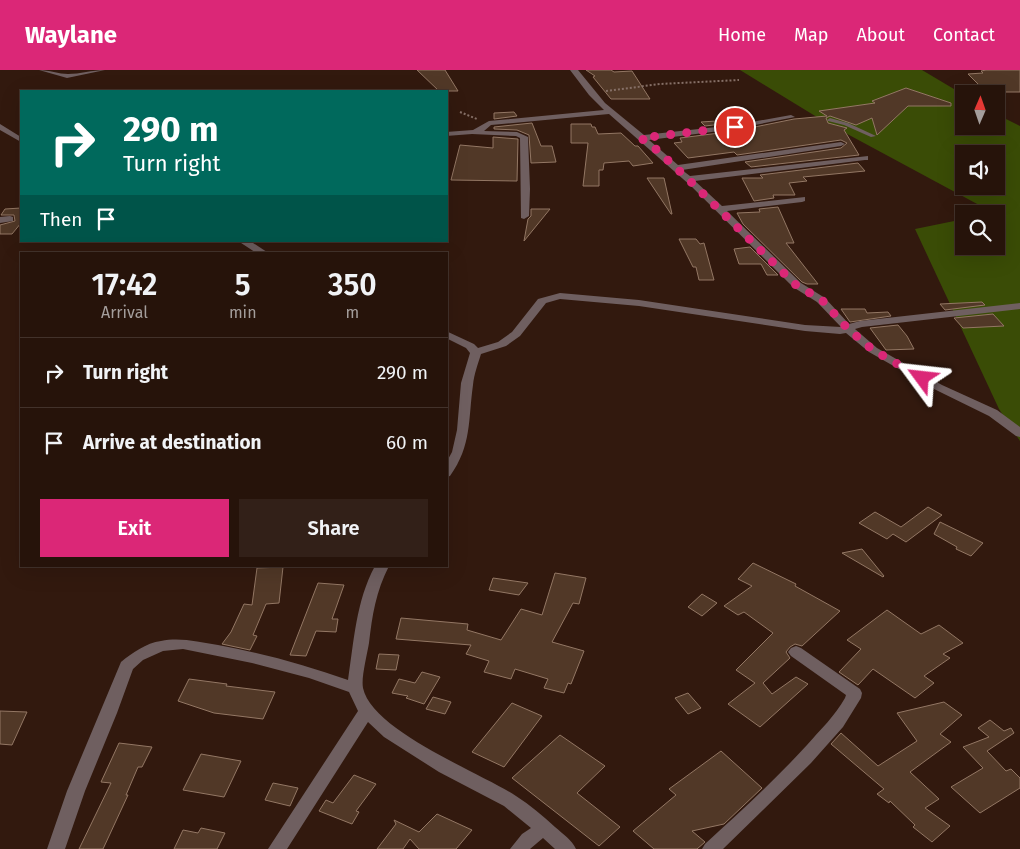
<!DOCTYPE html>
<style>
:root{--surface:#26130a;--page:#322018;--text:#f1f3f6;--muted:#a49e9c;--line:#42322b;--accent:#db2777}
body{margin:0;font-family:"Fira Sans",sans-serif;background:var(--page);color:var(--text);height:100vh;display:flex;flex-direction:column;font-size:19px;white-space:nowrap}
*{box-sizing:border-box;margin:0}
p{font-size:16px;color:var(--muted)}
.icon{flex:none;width:28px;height:28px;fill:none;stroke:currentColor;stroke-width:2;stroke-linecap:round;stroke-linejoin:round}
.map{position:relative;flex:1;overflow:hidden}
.side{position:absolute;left:20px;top:182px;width:428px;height:315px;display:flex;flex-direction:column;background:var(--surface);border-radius:0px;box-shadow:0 5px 20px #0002,0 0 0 1px var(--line)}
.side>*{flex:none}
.guide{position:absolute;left:20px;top:20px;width:428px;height:152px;border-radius:0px;box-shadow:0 5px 20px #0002,0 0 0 1px var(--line);background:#00695c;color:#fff;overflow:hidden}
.needle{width:32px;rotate:2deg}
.tools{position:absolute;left:955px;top:15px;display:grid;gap:10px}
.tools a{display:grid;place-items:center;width:50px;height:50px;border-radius:0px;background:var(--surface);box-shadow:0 5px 20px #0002,0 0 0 1px var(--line);font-size:25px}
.pin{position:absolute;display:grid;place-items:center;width:42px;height:42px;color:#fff;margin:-21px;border:2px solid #fff;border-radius:50%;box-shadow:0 1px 5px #0007}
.me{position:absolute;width:55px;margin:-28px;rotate:300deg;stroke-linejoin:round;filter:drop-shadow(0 0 4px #0008)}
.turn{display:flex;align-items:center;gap:18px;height:105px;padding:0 20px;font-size:22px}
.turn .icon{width:65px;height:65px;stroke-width:2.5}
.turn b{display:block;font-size:35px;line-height:42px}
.then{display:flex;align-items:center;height:48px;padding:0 20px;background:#0003;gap:10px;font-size:19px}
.eta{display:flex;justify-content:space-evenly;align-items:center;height:85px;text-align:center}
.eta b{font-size:30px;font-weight:600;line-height:35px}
.cta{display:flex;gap:10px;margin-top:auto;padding:10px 20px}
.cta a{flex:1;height:58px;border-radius:0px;background:var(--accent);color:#fff;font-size:20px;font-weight:600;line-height:58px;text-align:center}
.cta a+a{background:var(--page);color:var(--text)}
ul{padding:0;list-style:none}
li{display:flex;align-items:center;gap:15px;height:70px;padding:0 20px;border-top:1px solid var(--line)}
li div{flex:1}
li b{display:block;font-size:19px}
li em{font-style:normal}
header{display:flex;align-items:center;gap:30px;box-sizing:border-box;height:70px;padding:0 25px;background:var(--accent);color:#fff}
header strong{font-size:24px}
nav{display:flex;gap:28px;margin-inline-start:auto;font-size:18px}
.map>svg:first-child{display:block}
</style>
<header>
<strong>Waylane</strong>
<nav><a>Home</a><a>Map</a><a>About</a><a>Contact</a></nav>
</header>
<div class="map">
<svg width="1020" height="779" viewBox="0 0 1020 779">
<rect width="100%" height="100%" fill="#32190e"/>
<path fill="#3a4c06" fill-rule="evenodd" d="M740 0H922L964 25V56H996V44L1020 56V371L999 339 915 159 964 149V176H996V144H986L992 142 825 52ZM964 84H996V116H964Z"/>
<path fill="#513827" stroke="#937764" d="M417 0H445L458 21H439Z
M586 0H611L614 2 632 1 650 29H611L593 7 595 6Z
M1020 0V22H986L968 4 983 3 981 1 986 0Z
M906 18 951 33V36H908L877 65 872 48 856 55 830 46 826 48 828 53 847 58 844 60 859 85 751 97 745 92 841 78 847 73 841 70 737 85 734 82 688 88 674 73 682 72 680 68 735 61 794 49 827 46 819 41 875 33 872 31Z
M514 42 517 46 494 49V43Z
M747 49 748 51 705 56 701 52Z
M532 53 541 76H552L556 92 531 93 529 65 517 60 494 59V57Z
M571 54H591L592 57H595L598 64 621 63 635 76H638L653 93 633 96 629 91 604 93 603 100H599V116H583L588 73H571Z
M493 67 518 69 517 111 451 110 460 75 493 78Z
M858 93 865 101 803 107 807 111 789 113 795 125H773L774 128 754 131 742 108H763L760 105Z
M647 108H664L672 144H671Z
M778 137 794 173H786L818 214H807L802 212 743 154 737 143 760 142 759 139Z
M21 138V153L12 164H0V155L15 151 14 145H1L5 139Z
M531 139H550L524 171 528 149 531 146Z
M679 169H696L700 174 704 173 714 210H699L696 197H693Z
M750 177 778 205H767L761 194H739L734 179Z
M982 232 985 235 945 240 940 234Z
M841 239H865L867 243 888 242 891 246 850 252Z
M993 244 1004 256 963 258 954 248Z
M898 255 907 266 914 279 886 280 870 258Z
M928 437 942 445 906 472 893 464 887 469 859 453 875 442 901 457Z
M940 452 983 473 971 486 956 479 957 477 934 464Z
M862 479 884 506 883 507 842 483Z
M753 493 796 514 795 516 840 541 802 576 795 574 790 577 786 582 790 588 763 613 772 624 796 607 808 614 760 657 728 634 755 613 736 600 773 563 744 542 738 545 724 536 752 516 738 509Z
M283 497 279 533 266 534 253 565 257 566 250 580 222 574 231 562 244 534 252 535 257 498Z
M555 503 586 508 579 534 573 533 552 572 584 581 571 614 568 613 564 623 544 618 548 609 515 599 511 609 484 602 489 591 466 584 471 575 396 569 401 548 468 554 467 560 501 570 521 539 542 545Z
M493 508 528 513 519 525 489 520Z
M318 513 344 515 332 549H338L336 562 316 561 306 586 290 585Z
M702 524 717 533 702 546 688 537Z
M887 540 921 564 939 555 963 573 943 584 950 588 924 606 934 613 915 628 873 599 858 615 839 602 861 579 847 570Z
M379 584 399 585 396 600 376 599Z
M422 602 440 607 424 634 406 628 408 626 392 623 399 609 415 613Z
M189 609 227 614 226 616 275 622 263 649 214 643 178 631Z
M688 623 701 638 688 644 675 628Z
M433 627 451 632 445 644 426 639Z
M944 632 962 645 940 664 951 672 910 702 939 729 925 738 950 756 932 772 913 757 915 755 890 731 889 733 877 724 884 719 831 674 841 663 878 696 917 671 897 643Z
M512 633 542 646 504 697 472 682Z
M0 641 27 642 12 675 0 674Z
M990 650 1004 661 1011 658 1014 663 987 681 1006 701 1011 699 1020 708V718L980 743 951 717 983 698 963 677 989 667 978 658Z
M560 665 605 696 577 723 620 757 599 776 512 708Z
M119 673 152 677 142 697H138L126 725H128L103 779H79L111 713 101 712Z
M721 681 762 718 724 754 692 761 705 772 697 779H654L633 761 676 725 669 719Z
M201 684 241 691 224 727 183 720Z
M354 705 376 714 356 741 359 742 352 754 319 741 326 730 333 733Z
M273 713 298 718 290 736 265 730Z
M437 744 472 760 456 779H419L410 769 403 779H377L396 754 394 750 419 762Z
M201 758 225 763 217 779H174L183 760 198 763Z"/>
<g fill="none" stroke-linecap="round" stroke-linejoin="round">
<path stroke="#856f66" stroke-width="2" stroke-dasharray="2 2" stroke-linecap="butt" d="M606 21 660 14 739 10
M460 42 477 49"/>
<path fill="#6f5f60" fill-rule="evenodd" d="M830 48 848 53 876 66 871 67 844 55 828 51 827 50Z"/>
<path fill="#6f5f60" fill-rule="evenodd" d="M39 0C49 0 59 4 68 4 80 4 92 0 105 0L67 8Z
M570 0H578L605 33 644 65 735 55 791 45 795 47 735 59 649 70 678 95 841 72 845 74 841 76 682 100 690 106 868 86V90H865L695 111 722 136 805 127V131L802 132 727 141 801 213 825 228 849 254 860 251 1020 233V239L862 257 855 259 877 278 942 315 997 340 1020 357V367L1016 366 989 346 934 319 869 282 846 263 840 264 805 261 639 236 560 229 546 233 520 266 506 276 481 284C478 294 474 304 473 315 468 350 472 375 450 406L446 407V393L452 382 457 360 461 313 470 283 466 278 446 268V261L474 274 478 278 498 272 512 262 538 229 560 223 639 230 805 255 841 257 817 232 793 217 691 116 609 44 491 55 484 61 517 62 528 67 530 119 529 146 524 149 521 148 520 68 516 66 472 64 446 66V62L473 60 489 51 604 40 589 25Z
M0 54 21 67V72L0 60Z
M10 146 13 147V151L0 153V147Z
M238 171H250L270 184H258Z
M375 496H389C376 521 372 546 369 573 367 585 361 608 363 618 372 661 481 703 516 726 530 735 543 746 555 757 563 764 572 770 576 779H555L543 768 530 779H510L522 764 531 758 504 736 439 702 384 667 368 652 287 779H268L358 641 349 622 309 608 252 593 183 579 163 581 143 590 133 599 117 643 85 721 65 779H47L67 721 121 592C132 583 146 573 161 571 180 567 199 572 218 575 262 583 306 595 348 610 354 571 356 531 375 496Z
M796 576 801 578 860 619 862 623 861 628 843 657 811 693 723 779H702L705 774C740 742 775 710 807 675 820 660 835 646 845 628L846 625 791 586 788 582 791 578Z"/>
</g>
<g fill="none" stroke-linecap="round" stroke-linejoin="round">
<path stroke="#db2777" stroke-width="9" stroke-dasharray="0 16.2" d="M735 57 641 68 657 80 688 109 796 215 822 230 848 259 873 280 922 308"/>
</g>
</svg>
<div class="tools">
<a><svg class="needle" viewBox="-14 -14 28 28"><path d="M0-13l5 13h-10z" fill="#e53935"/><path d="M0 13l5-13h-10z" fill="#a49e9c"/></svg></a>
<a><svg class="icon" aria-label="sound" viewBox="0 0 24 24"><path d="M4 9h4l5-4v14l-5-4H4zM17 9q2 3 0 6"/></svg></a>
<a><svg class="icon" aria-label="search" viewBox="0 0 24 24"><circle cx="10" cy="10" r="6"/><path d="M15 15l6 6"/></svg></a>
</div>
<div class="pin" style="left:735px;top:57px;background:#d93025"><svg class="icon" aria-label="arrive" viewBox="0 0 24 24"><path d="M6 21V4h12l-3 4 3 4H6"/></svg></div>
<svg class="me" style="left:922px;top:308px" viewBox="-20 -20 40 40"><path d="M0-17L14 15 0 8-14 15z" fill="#db2777" stroke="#fff" stroke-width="4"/></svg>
<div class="guide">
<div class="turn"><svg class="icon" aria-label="right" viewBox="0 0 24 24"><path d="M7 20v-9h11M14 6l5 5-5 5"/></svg><div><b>290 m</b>Turn right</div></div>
<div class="then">Then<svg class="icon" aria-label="arrive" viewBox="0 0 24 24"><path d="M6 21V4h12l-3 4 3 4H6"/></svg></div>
</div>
<section class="side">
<div class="eta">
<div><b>17:42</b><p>Arrival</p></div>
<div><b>5</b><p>min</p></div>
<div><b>350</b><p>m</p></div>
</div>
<ul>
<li><svg class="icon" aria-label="right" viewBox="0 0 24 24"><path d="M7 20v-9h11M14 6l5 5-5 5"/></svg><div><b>Turn right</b></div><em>290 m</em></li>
<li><svg class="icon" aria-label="arrive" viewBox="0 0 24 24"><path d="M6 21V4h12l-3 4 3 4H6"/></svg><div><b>Arrive at destination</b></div><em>60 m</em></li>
</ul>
<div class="cta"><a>Exit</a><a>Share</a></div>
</section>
</div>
